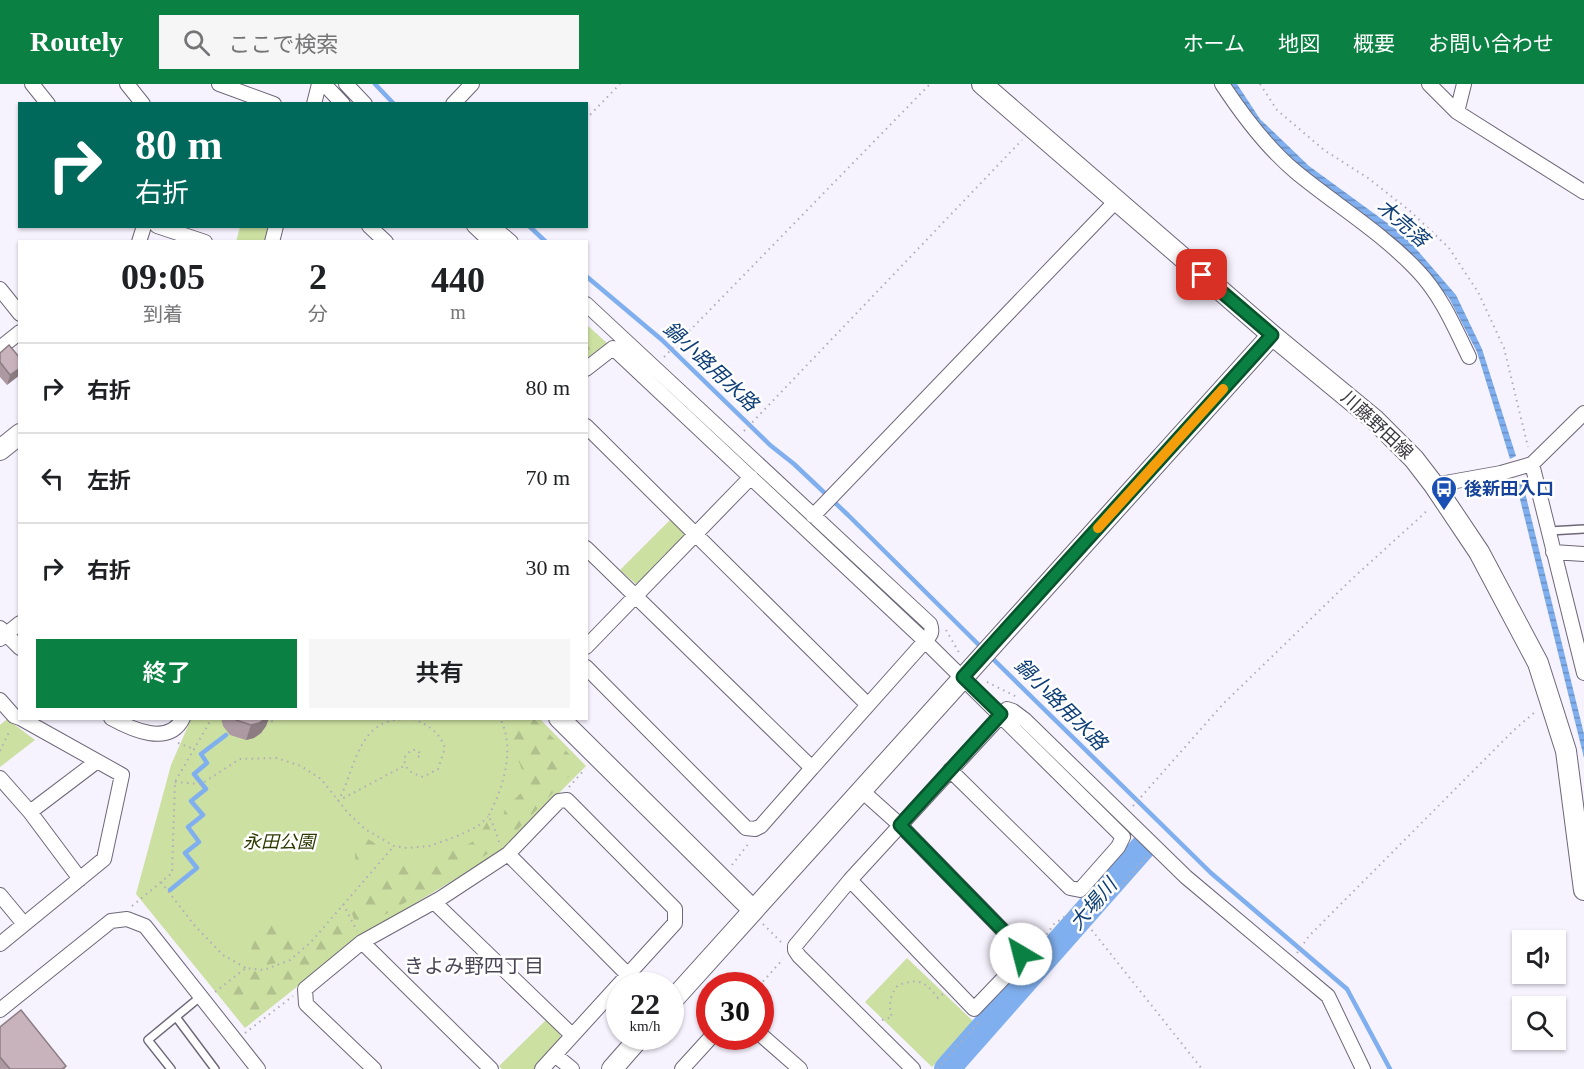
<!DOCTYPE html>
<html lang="ja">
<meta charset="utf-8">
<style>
:root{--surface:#fff;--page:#f6f6f6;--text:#202124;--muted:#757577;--line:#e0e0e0;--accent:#0b8043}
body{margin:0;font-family:"Times New Roman","Noto Sans JP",serif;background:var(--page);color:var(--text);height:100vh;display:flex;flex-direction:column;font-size:22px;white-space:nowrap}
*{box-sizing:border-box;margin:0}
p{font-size:20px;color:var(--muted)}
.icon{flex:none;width:33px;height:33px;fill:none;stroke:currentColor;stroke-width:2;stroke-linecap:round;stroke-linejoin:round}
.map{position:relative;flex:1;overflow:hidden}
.panel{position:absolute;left:18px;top:156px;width:570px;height:480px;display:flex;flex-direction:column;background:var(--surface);border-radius:0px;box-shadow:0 2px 4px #0004}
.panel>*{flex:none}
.banner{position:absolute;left:18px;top:18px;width:570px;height:126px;border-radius:0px;box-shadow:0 2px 4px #0004;background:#00695c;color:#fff;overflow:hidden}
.controls{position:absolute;left:1512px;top:846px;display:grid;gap:12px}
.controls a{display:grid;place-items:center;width:54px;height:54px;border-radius:0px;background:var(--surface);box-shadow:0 2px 4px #0004;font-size:30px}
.speed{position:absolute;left:606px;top:888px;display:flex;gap:12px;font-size:30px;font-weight:700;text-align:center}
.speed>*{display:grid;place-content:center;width:78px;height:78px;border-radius:50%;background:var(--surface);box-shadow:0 2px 4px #0004;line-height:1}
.speed small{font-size:15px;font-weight:400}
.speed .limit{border:9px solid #d22;background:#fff;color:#111}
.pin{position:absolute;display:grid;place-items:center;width:51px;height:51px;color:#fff;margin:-26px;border-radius:12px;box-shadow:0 3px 9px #0006}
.me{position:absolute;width:66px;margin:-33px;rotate:323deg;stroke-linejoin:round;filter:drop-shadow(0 0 4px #0008)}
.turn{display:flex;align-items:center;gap:21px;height:126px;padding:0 18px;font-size:27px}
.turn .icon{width:78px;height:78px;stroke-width:2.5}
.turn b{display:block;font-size:42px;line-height:51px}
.eta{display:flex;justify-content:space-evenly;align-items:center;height:102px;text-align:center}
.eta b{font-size:36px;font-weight:600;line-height:42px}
.button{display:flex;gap:12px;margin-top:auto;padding:12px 18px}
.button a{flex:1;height:69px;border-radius:0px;background:var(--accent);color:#fff;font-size:24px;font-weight:600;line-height:69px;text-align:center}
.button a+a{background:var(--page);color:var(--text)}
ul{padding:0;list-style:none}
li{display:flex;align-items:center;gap:18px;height:90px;padding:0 18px;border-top:2px solid var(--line)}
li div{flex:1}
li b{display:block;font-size:22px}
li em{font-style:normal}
header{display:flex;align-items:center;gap:36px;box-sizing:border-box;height:84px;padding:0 30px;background:var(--accent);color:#fff}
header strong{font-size:28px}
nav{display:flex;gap:33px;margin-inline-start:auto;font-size:21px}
.search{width:420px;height:54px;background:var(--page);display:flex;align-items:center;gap:15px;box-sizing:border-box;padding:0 21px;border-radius:0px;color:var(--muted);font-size:22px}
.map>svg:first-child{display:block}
</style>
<header>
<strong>Routely</strong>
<div class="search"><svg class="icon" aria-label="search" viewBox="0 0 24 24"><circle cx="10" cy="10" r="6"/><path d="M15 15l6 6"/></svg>ここで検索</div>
<nav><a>ホーム</a><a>地図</a><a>概要</a><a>お問い合わせ</a></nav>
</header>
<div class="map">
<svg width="1584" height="985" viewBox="0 0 1584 985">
<defs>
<pattern id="forest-firs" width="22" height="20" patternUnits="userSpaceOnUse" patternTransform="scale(1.5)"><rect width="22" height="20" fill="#cce0a2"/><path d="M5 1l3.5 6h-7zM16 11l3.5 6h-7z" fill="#b0c18d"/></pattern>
<pattern id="water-rules" width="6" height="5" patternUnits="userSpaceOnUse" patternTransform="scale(1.5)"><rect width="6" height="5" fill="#7fafee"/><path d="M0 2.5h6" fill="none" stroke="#698fc2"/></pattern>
</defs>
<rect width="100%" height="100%" fill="#f6f2fe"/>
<path fill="#cce0a2" d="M240 143H270L266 157 236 158Z
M672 434 685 449V452L668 472 665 470 655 481 657 483 641 500 637 501 620 486Z
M7 635 35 656 0 683V641Z
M191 635H540L586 682 500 768 361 852 245 944 136 810 171 681Z
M907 874 974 938 932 983 865 918Z
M547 935 559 948 561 954 534 985H502L499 982Z"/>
<path fill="url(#forest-firs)" d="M587 241 607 259 587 274H586Z
M523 634 534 635 580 681 512 751 506 750 501 741 505 725 528 702C524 684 499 649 523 634Z
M487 738 496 758 494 766 364 843H357L348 819 372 793 399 775 417 786 428 785C440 759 453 770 472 758 478 754 483 745 487 738Z
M360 750 384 765 361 791 359 790C354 775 353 765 360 750Z
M344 827 352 850 247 935 225 908 252 887 275 888 296 875 321 855 334 840 339 830Z
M274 840 289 853 296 863C287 877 269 884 252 881L249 871 260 841Z"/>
<path fill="url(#water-rules)" d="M1229 0H1237L1260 35 1309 82 1405 152 1456 211 1482 265 1516 372 1510 375 1477 268 1449 214 1390 150 1302 85 1254 38Z
M1522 396 1584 650V674L1516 399Z"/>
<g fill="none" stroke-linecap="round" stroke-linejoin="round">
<path stroke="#7fafee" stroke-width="4.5" d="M375 0 394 20
M529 142 546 158
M586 192 662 256 770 361 794 380 848 431 982 564
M990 572 1211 789 1347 905 1390 985
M170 806 197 784 185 769 199 758 188 743 203 731 191 717 206 705 194 690 207 679 201 670 226 651"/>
<path stroke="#7fafee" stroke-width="26" d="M947 985 1143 763"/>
<defs>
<path id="lane" d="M1549 447 1584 445
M176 933 215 985
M171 985 148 956 200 913"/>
<path id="street" d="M32 0 48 20
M127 0 143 20
M219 0 274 20
M324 0 343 20
M346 0 365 20
M1222 0C1243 32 1266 63 1296 88 1336 121 1381 148 1417 186 1441 211 1454 242 1469 273
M1429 0 1457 28 1584 108
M314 20 319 0
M453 20 472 0
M1457 28 1464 0
M157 142 205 158
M369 142 386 158
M474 142 491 158
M492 142 511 158
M139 158 144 142
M272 158 276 142
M0 205 20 230
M586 220 930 540C933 548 931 551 925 557L1123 753 1118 763 1080 806 1070 804 950 686
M0 264 20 248
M586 285 613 264 925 557 812 684
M586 342 868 621
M1532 380 1584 589
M1434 401 1501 389 1532 380 1584 329
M813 432 1116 117
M586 464 812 684 761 742 755 745 746 744 586 583
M1553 468 1584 470
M0 544 20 564
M0 555 20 539
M586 563 751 393
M0 616 14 632 20 634
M111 634C131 645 169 663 183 634
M0 694 30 728 80 795
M30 728 96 678
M508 770 627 890
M850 796 974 925 1019 878 1021 870 1019 863 900 741 862 707
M0 811 24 840
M434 818 572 951
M362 858 491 985
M0 860 104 775 122 691 20 634
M0 926 111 837 127 835 145 842 258 985
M760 950 800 985
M555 971 572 985
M374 985 306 920 305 905 362 858 441 814 508 770 559 717 567 716 675 825V839L542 985
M682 985 712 952
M913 985 799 872 795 866V862L850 796 1007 625 1013 627 1025 636 1186 793 1328 912 1363 985"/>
<path id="secondary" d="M982 0 1272 251 1375 336 1414 375 1434 401 1479 468 1538 579 1566 667 1584 806
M0 366 20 350
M559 634 753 826
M670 919 1272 251
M612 985 641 952"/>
</defs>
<use href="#lane" stroke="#6d6778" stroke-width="10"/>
<use href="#street" stroke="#6d6778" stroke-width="16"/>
<use href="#secondary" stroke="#6d6778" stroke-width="22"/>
<path stroke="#b0adb7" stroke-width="2" stroke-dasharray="1.5 4.5" stroke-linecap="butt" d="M1260 0 1277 26 1324 66 1368 94 1410 127 1449 164 1478 208 1504 264 1528 363
M586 35 620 0
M664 273 930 0
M744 347 1022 56
M946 546 961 572
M987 598 1019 614
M413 635C429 641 439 648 445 664L438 685 423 693C412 689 405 687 404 674L411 666H417L421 670 417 674
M272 638V634
M178 659 194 665
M0 667 10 646
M175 698 201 700 240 675 277 674 301 682 321 695 348 729 365 745 394 762 407 764 430 762 460 751 478 742 488 733
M569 703 585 685
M338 717C353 692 356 646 390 637 398 635 407 635 413 635
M338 717 404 682
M1133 722 1223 620 1353 494 1429 425
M499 758 492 737 488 733C503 704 516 666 500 634
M1146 774 1087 840 1202 985
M732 781 749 759
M161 798 195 842 223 871 246 884
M343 820 357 847
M132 822 172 789 175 698 212 634
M763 840 782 859
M1297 869 1309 852 1514 646 1535 628
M1036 872 1045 853 1054 840 1083 820
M759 902 783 875
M215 908 246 884 264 886 290 876 311 858 394 762
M882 936 892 933C888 921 890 911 898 901 920 894 924 897 938 914L943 910
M245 949 293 912
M937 985 979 938"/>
<use href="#lane" stroke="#fff" stroke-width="7"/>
<use href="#street" stroke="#fff" stroke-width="14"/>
<use href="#secondary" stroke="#fff" stroke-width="20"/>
</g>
<path fill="#ac99a1" d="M0 269 20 274 7 301 0 293Z
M221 634H269L266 642 261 649 254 654 246 656 230 651 223 642Z
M0 943 66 982 65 985H0Z"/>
<path fill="#8c7d83" d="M20 284V291L7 301 10 291Z
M266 634H269L266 642 261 649 254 654 246 656 251 641Z"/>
<path fill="#c8b2bb" stroke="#8c7d83" stroke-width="1.5" d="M9 261 20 274V284L10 291 0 278V269Z
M234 634H266L259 639 251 641 236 636Z
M21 926 66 982 62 985H10L0 973V943Z"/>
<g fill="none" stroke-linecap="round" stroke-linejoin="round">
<defs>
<path id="route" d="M1021 870 1019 863 900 741 1001 630 963 593 1272 251 1202 191"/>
</defs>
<use href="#route" stroke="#07532c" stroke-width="15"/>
<use href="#route" stroke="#0b8043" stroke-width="10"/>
<path stroke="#f59e0b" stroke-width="10" d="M1098 444 1223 305"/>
</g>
<defs>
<symbol id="bus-pin" viewBox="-11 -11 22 30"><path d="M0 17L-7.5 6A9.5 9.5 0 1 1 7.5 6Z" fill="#1a4fb4" stroke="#fff"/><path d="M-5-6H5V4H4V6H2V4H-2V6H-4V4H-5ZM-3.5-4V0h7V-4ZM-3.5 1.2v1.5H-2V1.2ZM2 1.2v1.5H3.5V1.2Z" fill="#fff"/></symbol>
</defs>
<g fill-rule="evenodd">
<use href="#bus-pin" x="1429" y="390" width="30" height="40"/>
</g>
<g text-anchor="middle" stroke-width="5" stroke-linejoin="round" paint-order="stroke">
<g font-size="18" fill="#3b3840" stroke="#fff">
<text transform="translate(1377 341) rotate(43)" y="6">川藤野田線</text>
</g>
<g font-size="18" font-weight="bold" fill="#164399" stroke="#fff" text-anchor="start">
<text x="1464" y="411">後新田入口</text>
</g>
<g font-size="18" font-style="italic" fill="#2c3900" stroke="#fff">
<text x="279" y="764">永田公園</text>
</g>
<g font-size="20" font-style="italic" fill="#0e3e76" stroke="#fff">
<text transform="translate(1403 139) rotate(41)" y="7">木売落</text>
<text transform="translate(711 282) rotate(43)" y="7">鍋小路用水路</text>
<text transform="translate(1061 620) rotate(45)" y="7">鍋小路用水路</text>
<text transform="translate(1093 820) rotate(-49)" y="7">大場川</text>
</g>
<g font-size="20" fill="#4b4656" stroke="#fff">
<text x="474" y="889">きよみ野四丁目</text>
</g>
</g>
</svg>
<div class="controls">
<a><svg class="icon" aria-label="sound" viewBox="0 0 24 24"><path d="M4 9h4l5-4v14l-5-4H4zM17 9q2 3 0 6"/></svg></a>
<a><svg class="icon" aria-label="search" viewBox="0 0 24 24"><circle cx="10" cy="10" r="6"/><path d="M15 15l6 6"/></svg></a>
</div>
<div class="speed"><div>22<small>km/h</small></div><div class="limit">30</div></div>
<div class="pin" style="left:1202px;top:191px;background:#d93025"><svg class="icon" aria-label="arrive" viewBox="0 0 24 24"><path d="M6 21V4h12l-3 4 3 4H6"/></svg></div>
<svg class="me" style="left:1021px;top:870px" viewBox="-20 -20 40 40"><circle r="19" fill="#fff"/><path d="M0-13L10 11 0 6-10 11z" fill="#0b8043"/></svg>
<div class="banner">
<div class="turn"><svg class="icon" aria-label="right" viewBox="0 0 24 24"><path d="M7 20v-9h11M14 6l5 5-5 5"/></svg><div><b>80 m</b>右折</div></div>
</div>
<section class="panel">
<div class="eta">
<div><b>09:05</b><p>到着</p></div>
<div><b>2</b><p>分</p></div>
<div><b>440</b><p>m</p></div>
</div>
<ul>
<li><svg class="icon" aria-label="right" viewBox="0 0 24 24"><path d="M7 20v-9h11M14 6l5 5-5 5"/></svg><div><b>右折</b></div><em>80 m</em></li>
<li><svg class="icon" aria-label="left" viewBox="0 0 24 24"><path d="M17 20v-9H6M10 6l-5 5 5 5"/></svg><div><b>左折</b></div><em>70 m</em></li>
<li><svg class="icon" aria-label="right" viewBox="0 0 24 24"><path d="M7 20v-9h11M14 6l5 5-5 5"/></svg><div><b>右折</b></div><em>30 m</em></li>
</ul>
<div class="button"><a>終了</a><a>共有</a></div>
</section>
</div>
